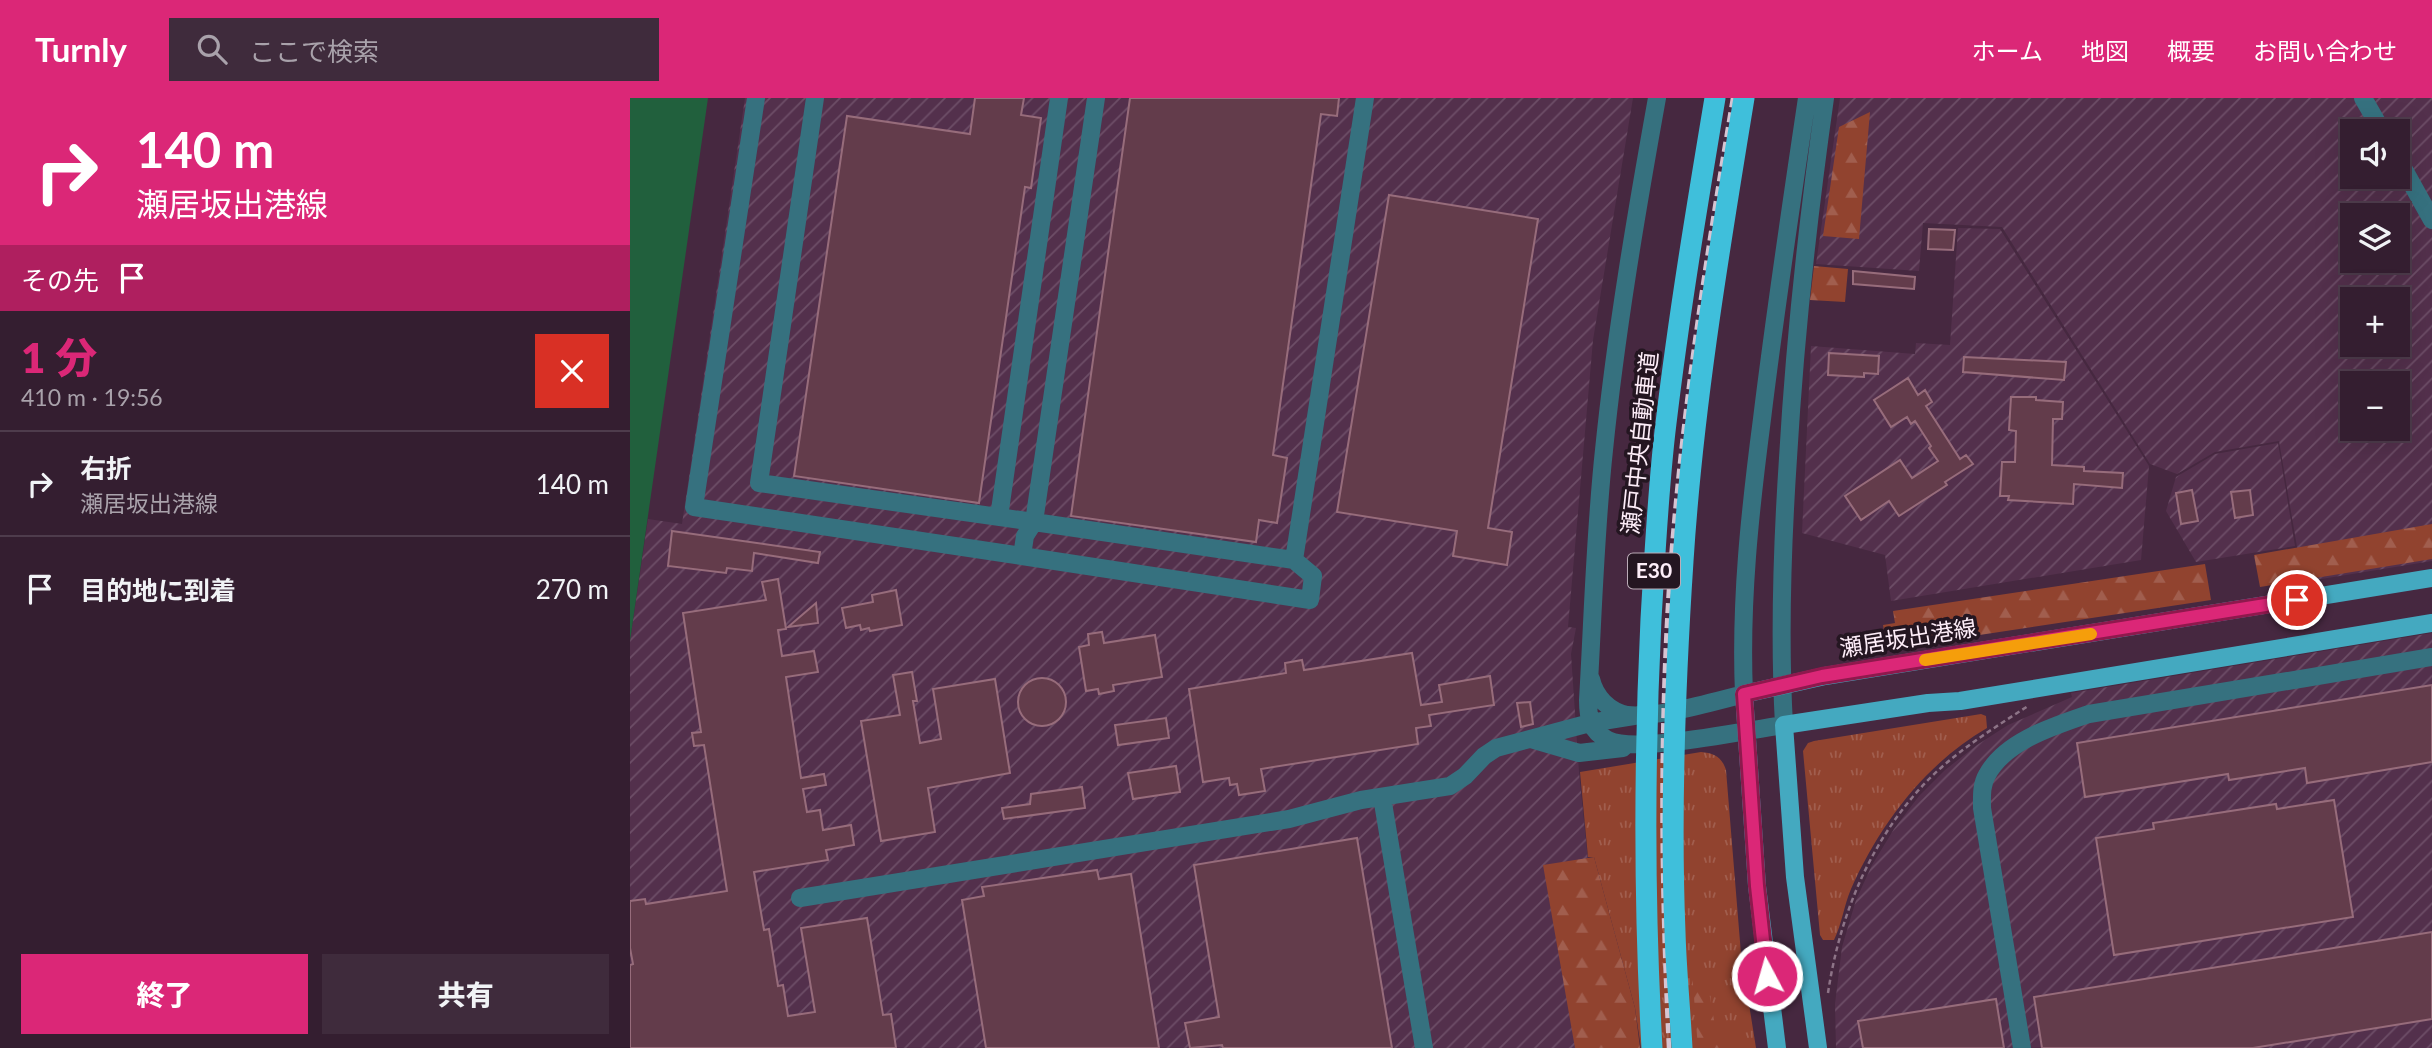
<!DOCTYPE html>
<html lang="ja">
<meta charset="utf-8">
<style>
:root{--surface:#341e30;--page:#3f2b3c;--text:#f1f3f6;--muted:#a9a2ab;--line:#4e3c4c;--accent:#db2777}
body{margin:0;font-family:Lato,"Noto Sans JP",sans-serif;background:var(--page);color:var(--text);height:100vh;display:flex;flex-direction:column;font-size:26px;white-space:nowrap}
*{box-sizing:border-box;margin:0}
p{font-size:23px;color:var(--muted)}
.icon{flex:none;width:38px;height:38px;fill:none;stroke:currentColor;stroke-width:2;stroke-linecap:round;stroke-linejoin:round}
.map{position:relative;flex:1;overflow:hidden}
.side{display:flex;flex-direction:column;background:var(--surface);width:630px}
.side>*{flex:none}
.hud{background:#db2777;color:#fff;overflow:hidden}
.fabs{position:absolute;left:1710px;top:21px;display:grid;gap:14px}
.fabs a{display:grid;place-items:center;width:70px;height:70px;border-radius:0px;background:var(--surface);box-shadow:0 7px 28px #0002,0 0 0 2px var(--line);font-size:35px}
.pin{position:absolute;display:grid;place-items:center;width:60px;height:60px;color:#fff;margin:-30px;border:4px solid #fff;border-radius:50%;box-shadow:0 2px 7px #0007}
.me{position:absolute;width:77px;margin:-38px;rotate:354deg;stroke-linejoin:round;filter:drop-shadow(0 0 5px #0008)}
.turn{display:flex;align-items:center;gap:24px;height:147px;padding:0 21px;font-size:32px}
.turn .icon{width:91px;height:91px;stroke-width:2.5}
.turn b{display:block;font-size:49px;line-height:60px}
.then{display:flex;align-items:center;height:66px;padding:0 21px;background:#0003;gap:14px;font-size:26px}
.round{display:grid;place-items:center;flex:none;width:74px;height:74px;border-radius:0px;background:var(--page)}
.head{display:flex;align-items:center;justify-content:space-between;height:119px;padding:0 21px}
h1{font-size:42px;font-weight:800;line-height:52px;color:var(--accent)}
.action{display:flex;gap:14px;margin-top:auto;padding:14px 21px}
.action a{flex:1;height:80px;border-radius:0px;background:var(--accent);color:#fff;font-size:28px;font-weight:800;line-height:80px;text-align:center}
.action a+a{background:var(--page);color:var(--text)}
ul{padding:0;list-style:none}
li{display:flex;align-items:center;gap:21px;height:105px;padding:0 21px;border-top:2px solid var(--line)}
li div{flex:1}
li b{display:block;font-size:26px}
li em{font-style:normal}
header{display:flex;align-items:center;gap:42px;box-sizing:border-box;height:98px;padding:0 35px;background:var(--accent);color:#fff}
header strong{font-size:33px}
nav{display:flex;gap:38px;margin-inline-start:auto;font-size:24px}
.search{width:490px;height:63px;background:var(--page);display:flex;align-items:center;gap:18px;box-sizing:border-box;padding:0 24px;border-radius:0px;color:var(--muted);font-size:26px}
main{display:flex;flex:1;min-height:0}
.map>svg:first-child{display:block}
</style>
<header>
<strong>Turnly</strong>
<div class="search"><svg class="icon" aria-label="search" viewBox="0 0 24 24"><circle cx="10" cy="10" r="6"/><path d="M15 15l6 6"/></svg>ここで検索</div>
<nav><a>ホーム</a><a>地図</a><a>概要</a><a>お問い合わせ</a></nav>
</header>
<main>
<section class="side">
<div class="hud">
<div class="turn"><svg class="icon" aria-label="right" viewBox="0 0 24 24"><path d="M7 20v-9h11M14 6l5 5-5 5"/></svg><div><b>140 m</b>瀬居坂出港線</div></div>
<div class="then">その先<svg class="icon" aria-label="arrive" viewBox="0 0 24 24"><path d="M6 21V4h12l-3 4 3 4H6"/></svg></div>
</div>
<div class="head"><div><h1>1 分</h1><p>410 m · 19:56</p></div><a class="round" style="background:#d93025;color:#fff"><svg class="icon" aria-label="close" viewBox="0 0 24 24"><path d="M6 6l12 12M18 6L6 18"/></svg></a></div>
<ul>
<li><svg class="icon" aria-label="right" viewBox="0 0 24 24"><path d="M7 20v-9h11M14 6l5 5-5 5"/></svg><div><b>右折</b><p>瀬居坂出港線</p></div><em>140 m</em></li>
<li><svg class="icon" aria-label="arrive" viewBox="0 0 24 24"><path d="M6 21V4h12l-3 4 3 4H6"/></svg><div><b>目的地に到着</b></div><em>270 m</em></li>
</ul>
<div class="action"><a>終了</a><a>共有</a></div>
</section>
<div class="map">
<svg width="1802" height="950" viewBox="0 0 1802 950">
<defs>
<pattern id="industrial-furrows" width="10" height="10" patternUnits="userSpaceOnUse" patternTransform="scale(1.75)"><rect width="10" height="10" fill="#53304c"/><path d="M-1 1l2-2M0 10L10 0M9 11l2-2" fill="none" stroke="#6d4e67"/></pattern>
<pattern id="grass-tufts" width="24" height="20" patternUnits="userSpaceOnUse" patternTransform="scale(1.75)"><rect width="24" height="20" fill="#91432f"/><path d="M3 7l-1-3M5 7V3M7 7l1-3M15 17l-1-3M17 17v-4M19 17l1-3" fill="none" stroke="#a15e4e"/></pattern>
<pattern id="forest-firs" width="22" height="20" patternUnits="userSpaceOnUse" patternTransform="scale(1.75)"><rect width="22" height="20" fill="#91432f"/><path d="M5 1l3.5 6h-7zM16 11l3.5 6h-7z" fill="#a15e4e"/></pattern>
</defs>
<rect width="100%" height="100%" fill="#462840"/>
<path fill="url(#industrial-furrows)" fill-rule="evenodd" d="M115 0H1003L963 242 938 529 946 530 941 556 949 674 960 782 982 950H0V543L18 421 52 426Z
M1210 0H1802V463L1673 484 1649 343 1585 354 1547 376 1520 366 1372 129 1293 125 1289 173 1186 166ZM1722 33H1768V79H1722ZM1722 117H1768V163H1722ZM1722 201H1768V247H1722ZM1722 285H1768V331H1722Z
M1328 130 1370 131 1519 368 1511 462 1261 503 1255 457 1172 435 1181 248 1285 256 1286 245 1320 247Z
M1648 345 1665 448 1566 464 1536 413 1546 379 1585 356Z
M1802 535V950H1206L1205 906 1212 849 1226 802 1242 767 1264 731 1289 698 1315 672 1347 647 1378 627 1442 599 1441 595Z"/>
<path fill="url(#grass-tufts)" d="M1351 616 1356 618 1357 630C1295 666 1250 726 1221 791 1214 807 1212 826 1204 842H1193L1190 837 1173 653 1178 645 1184 643Z
M1071 654C1084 655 1092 659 1096 672L1111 856 1126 950H1011L1005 910 964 759H958L950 674Z"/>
<path fill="url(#forest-firs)" d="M1240 14 1229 141 1193 138 1209 29Z
M1184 168 1218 171 1215 204 1180 202Z
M1802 426V461L1630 489 1624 457Z
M1575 466 1581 502 1257 551 1253 527 1265 525 1263 513Z
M964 759 1005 910 1010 950H945L913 767Z
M1062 874 1076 877 1089 950H1068Z"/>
<path fill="#21603d" d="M0 0H78L0 543Z"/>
<path fill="#633c4b" stroke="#976c7b" stroke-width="2" d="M345 0H394L391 17 411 20 401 90 395 89 349 405 164 378 217 18 340 36Z
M500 0H709L707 18 691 16 643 357 657 360 647 425 629 422 626 444 441 418Z
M759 97 908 121 858 430 882 434 877 467 823 458 827 433 707 414Z
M1299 131 1325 132 1323 152 1298 151Z
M1223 173 1285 179 1284 191 1223 186Z
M1199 255 1249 258 1248 276 1234 275V279L1198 277Z
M1334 259 1436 264 1434 282 1333 274Z
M1278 280 1288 297 1295 292 1302 304 1296 308 1330 361 1336 357 1343 366 1315 384 1317 387 1269 418 1259 403 1231 422 1215 398 1270 362 1282 380 1308 363 1299 350 1301 348 1285 323 1281 326 1277 319 1261 329 1244 302Z
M1381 299H1406V302L1433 304 1432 321H1423L1422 367 1454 369V373L1493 375 1492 390 1444 386 1443 406 1378 402 1379 398H1370L1372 364H1385L1386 333 1379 332Z
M1562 392 1568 423 1551 426 1546 395Z
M1620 392 1623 417 1605 420 1601 394Z
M42 433 190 454 188 465 124 455 122 473 97 470 96 475 38 468Z
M148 481 156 531 148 532 152 558 184 553 188 574 156 579 171 680 194 676 196 687 173 691 177 714 190 712 193 732 221 727 224 747 196 752 198 762 124 774 134 832 139 831 148 888 153 887 158 918 185 914 171 830 237 820 253 917 261 916 266 950H0V867L3 866 0 850V803L15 801 16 806 97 793 74 647 64 648 62 635 71 634 53 515 136 502 132 484Z
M266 492 272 527 240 533 239 530 231 532 230 527 216 530 212 510 243 504 242 497Z
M186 505 188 525 158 529Z
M472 534 474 545 525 537 532 579 483 587 484 593 469 596 468 591 456 593 449 549 459 547 458 536Z
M782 555 791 607 812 604 809 587 860 578 864 607 799 617 801 628 786 630 788 646 631 671 635 693 609 697 607 686 600 687 599 680 573 684 559 591 656 575 655 565 672 562 674 572Z
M282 574 287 603H283L290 645 311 641 303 591 365 581 380 675 298 690 305 734 251 743 231 623 270 617 263 577Z
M388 604a24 24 0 1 1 48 0a24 24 0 1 1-48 0Z
M1802 587V664L1677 685 1675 670 1599 682 1598 676 1455 699 1447 645Z
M900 604 903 626 891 629 887 605Z
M536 620 539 640 488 647 485 627Z
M546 668 550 694 503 701 498 675Z
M452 689 455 710 374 721 372 710 400 706 401 696Z
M1704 702 1723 819 1484 857 1466 740 1524 731 1523 725 1646 706 1647 711Z
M727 740 762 950H593L592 947 560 950 555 925 589 919 564 767Z
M467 772 469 781 501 776 529 950H356L332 802 354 798 352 789Z
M1802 834V921L1623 950H1412L1404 899Z
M1366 901 1374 950H1233L1228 923Z"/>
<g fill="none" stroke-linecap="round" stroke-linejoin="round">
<path stroke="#8d7487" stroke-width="2.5" stroke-dasharray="5 3.5" stroke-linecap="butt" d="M1198 895C1210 815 1242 739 1299 681 1328 652 1364 630 1398 608"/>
<path stroke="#36717f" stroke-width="18" d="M126 0 64 409 392 458
M185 0 129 385 404 424 395 438 392 458 680 502 683 478 664 462
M466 0 404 424 664 462 735 0
M1027 0C1006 117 986 234 974 352 965 435 963 518 958 602 958 619 960 633 978 642 1006 656 1117 632 1154 627 1149 537 1152 450 1158 360 1165 239 1178 120 1195 0
M1733 0 1752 33
M1768 61 1802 122
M369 419 429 0
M961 581C965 599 979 613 997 617 1023 621 1087 603 1114 596 1110 504 1120 413 1132 321 1145 214 1161 107 1177 0
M901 641 949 655 993 650
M752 699 794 950
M170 800 659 721 731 702 820 688 835 678 854 658 866 650 960 625 1010 617
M1392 950 1352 710C1352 699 1351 687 1357 677 1375 643 1424 628 1459 616L1802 559"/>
<path stroke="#44a9c0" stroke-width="18" d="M1147 950 1127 788 1114 596 1195 578 1802 480
M1188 950 1165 779 1154 627 1298 605 1330 603 1802 525"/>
<path stroke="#d7c4d2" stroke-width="4.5" stroke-dasharray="10 5" stroke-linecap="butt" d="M1039 950C1031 788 1029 625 1041 462 1053 307 1077 153 1103 0"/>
<path stroke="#3fbfdb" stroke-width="21" d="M1022 950C1014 807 1014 664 1021 521 1025 456 1028 390 1036 325 1049 216 1067 108 1085 0
M1052 950C1050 911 1046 872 1045 834 1040 710 1045 585 1053 463 1063 307 1089 153 1114 0"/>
</g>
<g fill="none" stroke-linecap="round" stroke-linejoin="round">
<defs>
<path id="route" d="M1137 878 1127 788 1114 596 1192 578 1667 502"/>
</defs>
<use href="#route" stroke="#8e194d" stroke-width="18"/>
<use href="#route" stroke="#db2777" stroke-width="12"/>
<path stroke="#f59e0b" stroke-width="12" d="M1295 562 1461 536"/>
</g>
<g text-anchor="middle" stroke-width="7" stroke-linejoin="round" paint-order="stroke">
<rect fill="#241621" stroke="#bcacb8" stroke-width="2" x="998" y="455.5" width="52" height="35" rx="5"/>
<g font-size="21" font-weight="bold" fill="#fdedf8">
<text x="1024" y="480">E30</text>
</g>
<g font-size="23" fill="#fdedf8" stroke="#241621">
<text transform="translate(1010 345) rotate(-84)" y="8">瀬戸中央自動車道</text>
<text transform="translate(1278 540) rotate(-9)" y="8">瀬居坂出港線</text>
</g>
</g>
</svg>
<div class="fabs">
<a><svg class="icon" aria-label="sound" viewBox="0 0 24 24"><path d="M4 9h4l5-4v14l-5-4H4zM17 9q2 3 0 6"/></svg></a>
<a><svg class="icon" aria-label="layers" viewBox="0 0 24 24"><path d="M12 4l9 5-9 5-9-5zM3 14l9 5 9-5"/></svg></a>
<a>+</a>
<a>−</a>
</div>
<div class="pin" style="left:1667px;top:502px;background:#d93025"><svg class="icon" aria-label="arrive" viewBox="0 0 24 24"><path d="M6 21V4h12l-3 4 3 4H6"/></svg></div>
<svg class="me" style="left:1137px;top:878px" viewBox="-20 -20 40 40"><circle r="17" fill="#db2777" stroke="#fff" stroke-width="3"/><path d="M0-11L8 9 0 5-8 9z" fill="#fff"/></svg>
</div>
</main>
